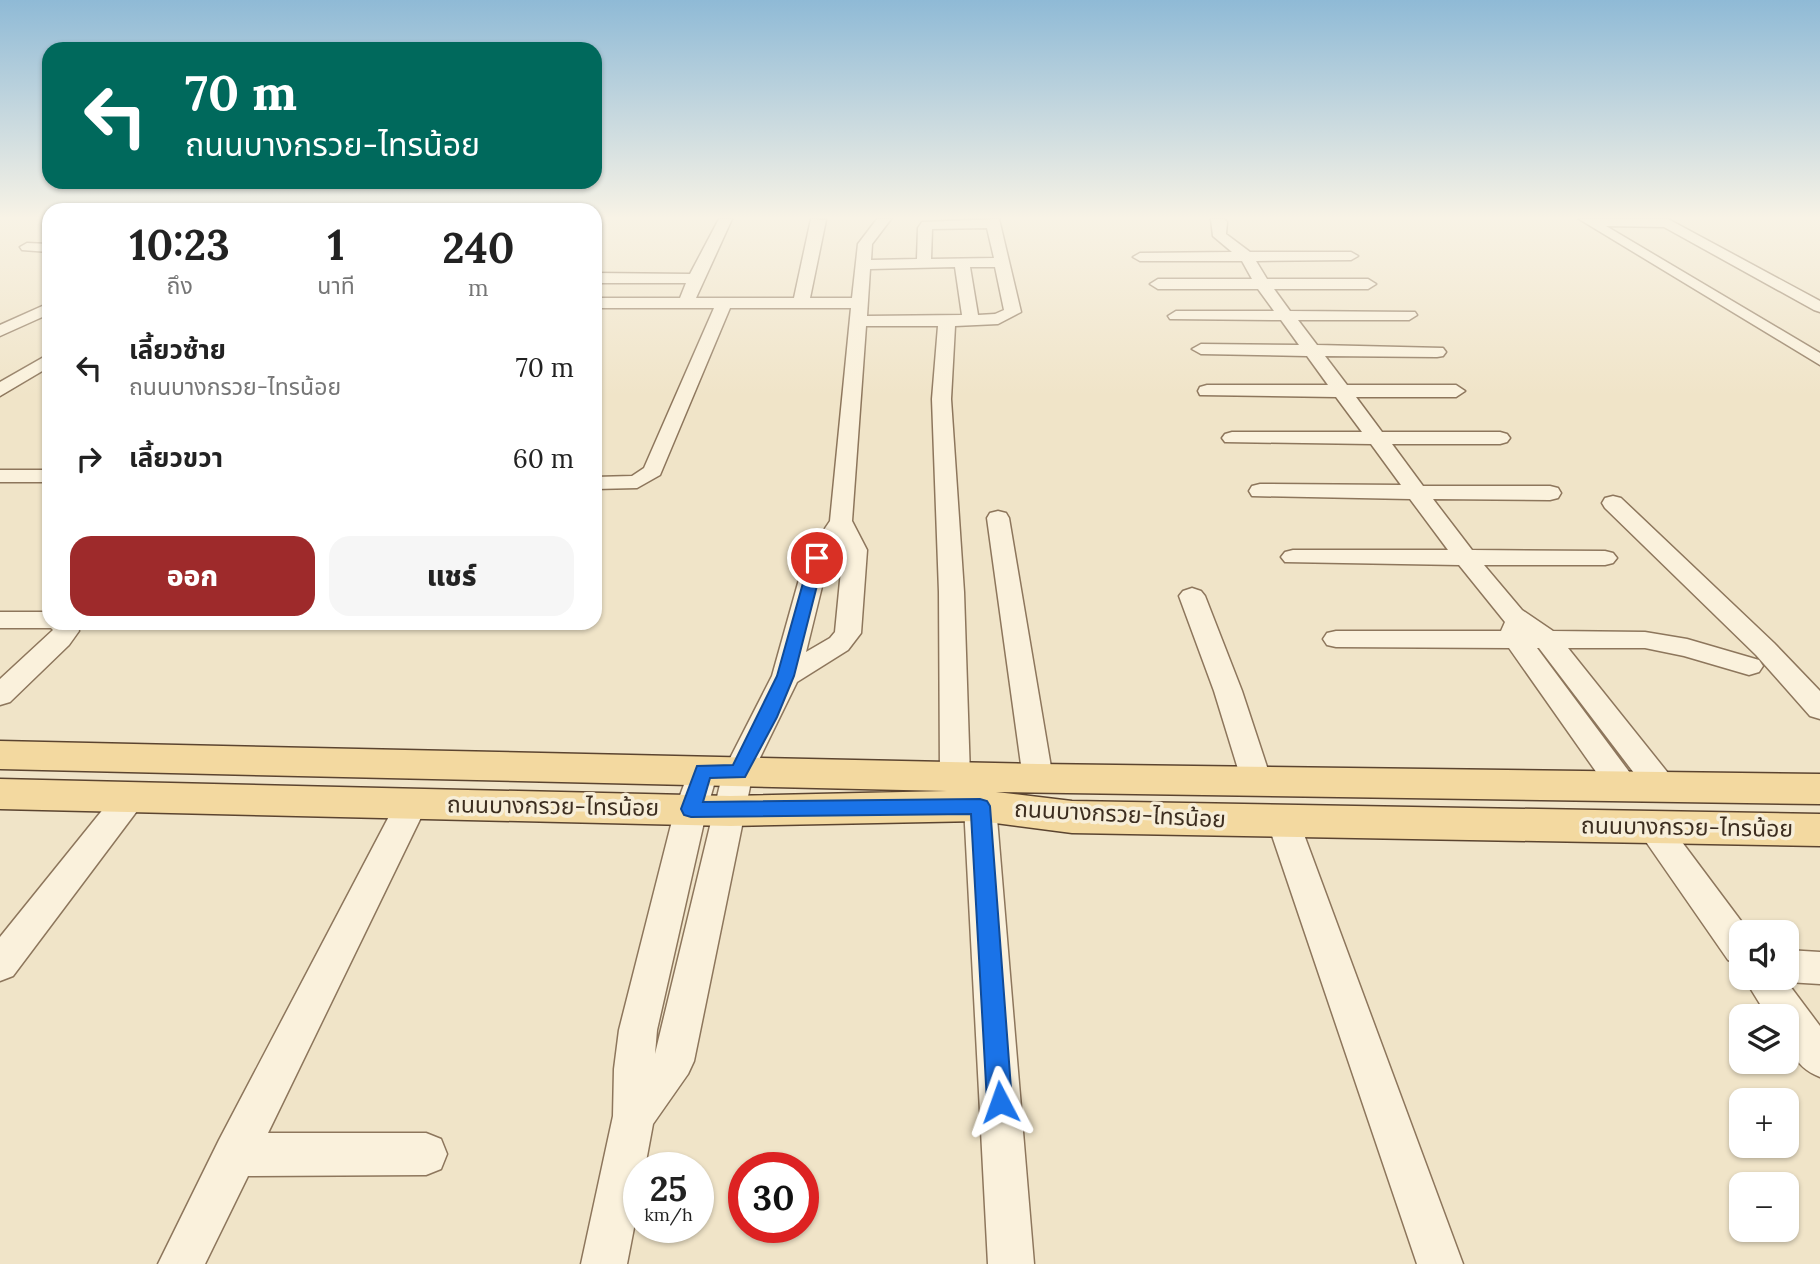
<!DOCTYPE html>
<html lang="th">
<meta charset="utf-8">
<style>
:root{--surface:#fff;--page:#f6f6f6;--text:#222;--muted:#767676;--accent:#9e2a2b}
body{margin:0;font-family:Lora,"Noto Sans Thai",serif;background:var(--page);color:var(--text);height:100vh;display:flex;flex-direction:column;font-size:26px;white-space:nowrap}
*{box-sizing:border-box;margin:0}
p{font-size:23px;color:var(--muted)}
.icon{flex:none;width:38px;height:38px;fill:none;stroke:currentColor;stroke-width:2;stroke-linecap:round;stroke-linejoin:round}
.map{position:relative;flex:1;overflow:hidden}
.sheet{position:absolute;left:42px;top:203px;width:560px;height:427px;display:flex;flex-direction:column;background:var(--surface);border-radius:21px;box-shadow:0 2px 5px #0004}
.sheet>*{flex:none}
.top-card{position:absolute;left:42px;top:42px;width:560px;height:147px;border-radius:21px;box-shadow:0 2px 5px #0004;background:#00695c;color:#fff;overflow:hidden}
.controls{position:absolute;left:1729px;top:920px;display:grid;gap:14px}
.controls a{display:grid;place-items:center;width:70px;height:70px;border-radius:14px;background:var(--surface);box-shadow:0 2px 5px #0004;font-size:35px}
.speed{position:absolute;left:623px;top:1152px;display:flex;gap:14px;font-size:35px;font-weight:700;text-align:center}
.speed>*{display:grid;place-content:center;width:91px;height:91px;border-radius:50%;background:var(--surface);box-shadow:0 2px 5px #0004;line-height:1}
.speed small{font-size:18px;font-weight:400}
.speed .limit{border:10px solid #d22;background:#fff;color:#111}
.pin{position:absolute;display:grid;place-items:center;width:60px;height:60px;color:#fff;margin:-30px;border:4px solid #fff;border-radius:50%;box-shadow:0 2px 7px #0007}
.me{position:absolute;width:77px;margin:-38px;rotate:356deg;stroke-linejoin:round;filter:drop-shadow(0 0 5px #0008)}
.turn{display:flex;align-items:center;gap:24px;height:147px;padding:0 28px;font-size:32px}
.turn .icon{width:91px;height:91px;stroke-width:2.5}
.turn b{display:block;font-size:49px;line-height:60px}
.eta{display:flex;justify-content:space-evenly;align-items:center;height:119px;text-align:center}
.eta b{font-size:42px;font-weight:800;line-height:49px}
.action{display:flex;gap:14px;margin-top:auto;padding:14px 28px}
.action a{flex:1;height:80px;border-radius:21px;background:var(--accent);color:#fff;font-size:28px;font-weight:800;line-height:80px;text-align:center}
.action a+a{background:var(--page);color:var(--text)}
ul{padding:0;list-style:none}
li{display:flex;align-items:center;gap:21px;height:91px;padding:0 28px}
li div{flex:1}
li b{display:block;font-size:26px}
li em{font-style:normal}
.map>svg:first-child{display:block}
</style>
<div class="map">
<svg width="1820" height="1264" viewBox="0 0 1820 1264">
<rect width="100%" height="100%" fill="#f0e4c8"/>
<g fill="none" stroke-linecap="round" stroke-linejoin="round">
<defs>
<path id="minor" d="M719 219H732L696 298H794L811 219 826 220 810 298H852L858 244 877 219H891L872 244 871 260 917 259 918 228 922 222 999 219 1021 312 998 324 955 326 951 399 964 592 970 776 966 784 955 787 944 784 940 776 939 592 932 399 938 326H866L852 521 867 550 861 633 848 650 797 682 753 772 694 1061 688 1074 653 1124 645 1167H639V1202L627 1264H581L613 1116 614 1069 619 1030 675 809 692 763 703 760 714 763 718 771 707 809 657 1030 655 1054 723 772 772 676 805 558 830 521 851 308H730L660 475 637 488 595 489V477L632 476 644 468 714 308H595V298H680L686 283H595V273L690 274ZM987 228 994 258 931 259 932 229ZM955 267 962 315 867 316 870 269ZM970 267H995L1004 310 995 314 978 315ZM839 542 843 550 835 632 830 638 806 652 829 558Z
M1211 219H1224L1227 222 1226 234 1250 252H1351L1358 256 1351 260 1256 261 1267 279H1368L1376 284 1368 289H1274L1290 311 1415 312 1417 315 1409 320H1298L1317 345 1443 348 1446 352 1443 356 1437 357 1325 356 1347 385H1456L1465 391 1456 397H1356L1382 432H1500L1507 434 1510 438 1507 442 1500 444H1392L1423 486H1550L1558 488 1561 493 1558 498 1550 500 1433 499 1472 550 1605 551 1613 553 1617 558 1613 563 1605 565H1484L1522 610 1553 631 1645 632 1687 639 1759 660 1763 666 1759 672 1749 675 1684 656 1645 648H1568L1672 778 1677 786 1672 794 1661 798 1650 794 1539 648H1537L1633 777 1638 785 1633 793 1622 797 1611 793 1509 648 1336 647 1327 645 1323 639 1327 633 1336 631H1501L1505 622 1459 565 1285 562 1281 557 1285 552 1293 550H1448L1410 499 1252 496 1249 491 1252 486 1260 484 1401 485 1371 444 1225 442 1222 438 1225 434 1232 432H1362L1336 397 1200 395 1198 391 1200 387 1207 385H1328L1307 356 1201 354 1192 349 1201 344 1299 345 1281 320 1170 319 1168 316 1176 311H1274L1258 289H1158L1150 284 1158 279H1252L1242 261H1140L1133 257 1140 253 1232 252 1213 236Z
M1579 219H1668L1820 301V312L1814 310 1664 227 1606 226 1820 353V365Z
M27 243 49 244V252L22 250 20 247Z
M49 303V314L0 336V325Z
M49 354V367L0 396V382Z
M0 470H49V482H0Z
M1613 496 1621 498 1774 643 1820 691V719L1810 716 1756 655 1605 508 1602 503 1605 498Z
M998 511 1006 513 1009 518 1053 779 1049 787 1038 790 1027 787 1023 779 987 518 990 513Z
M1192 588 1201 591 1205 596 1242 691 1272 782 1268 790 1257 794 1246 790 1242 782 1214 691 1179 596 1183 591Z
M0 612H49V623H77L79 631 69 645 10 702 0 705V679L53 630 51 628H0Z
M132 783 143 787 148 795 143 803 13 976 0 981V937L121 787Z
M412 791 423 795 428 803 268 1133H426L441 1139 447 1154 441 1169 426 1175 248 1176 205 1264H158L219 1140 396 803 401 795Z
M980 794 991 797 996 806 1034 1264H988L964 806 969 797Z
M1283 809 1294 812 1299 821 1463 1264H1417L1267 821 1272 812Z
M1653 814 1664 818 1750 933H1741V965L1728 960 1642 836 1637 827 1642 818Z
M1787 950 1820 952V984L1787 982 1820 1026V1077C1792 1066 1787 1045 1787 1017H1768L1744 978H1787Z"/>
<path id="major" d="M0 741 1038 764 1820 774V804L996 792 1072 801 1820 814V846L1072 833 980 821 730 826 0 809V779L730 796 947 791 0 769Z"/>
</defs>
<use href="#minor" stroke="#8d765c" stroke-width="3"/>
<use href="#major" stroke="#5b4430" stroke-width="3"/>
<use href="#minor" fill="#faf1dc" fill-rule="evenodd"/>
<use href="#major" fill="#f3d9a0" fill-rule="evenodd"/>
</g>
<linearGradient id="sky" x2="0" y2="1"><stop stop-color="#8fbad6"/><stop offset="0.55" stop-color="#f8f3e6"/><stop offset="1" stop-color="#f8f3e6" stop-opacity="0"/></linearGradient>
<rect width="1820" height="396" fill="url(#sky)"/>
<path fill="#1a73e8" stroke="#114b97" stroke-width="2" d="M817 554 824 558 794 676 777 717 745 777 710 778 703 802 980 799 987 801 990 806 1012 1102 1009 1111 1000 1115 991 1111 987 1102 971 814 691 817 684 815 681 809 697 766 733 765 777 676 810 558Z"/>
<g text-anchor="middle" stroke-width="7" stroke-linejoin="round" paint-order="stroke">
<g font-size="23" fill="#3d2e20" stroke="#f7eed8">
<text transform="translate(553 806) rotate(1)" y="8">ถนนบางกรวย-ไทรน้อย</text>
<text transform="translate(1120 814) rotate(3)" y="8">ถนนบางกรวย-ไทรน้อย</text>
<text transform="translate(1687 827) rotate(1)" y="8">ถนนบางกรวย-ไทรน้อย</text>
</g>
</g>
</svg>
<div class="controls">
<a><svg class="icon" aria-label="sound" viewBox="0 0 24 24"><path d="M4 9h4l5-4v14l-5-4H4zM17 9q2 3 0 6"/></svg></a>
<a><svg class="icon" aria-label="layers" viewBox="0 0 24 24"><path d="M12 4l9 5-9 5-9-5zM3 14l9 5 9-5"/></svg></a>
<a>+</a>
<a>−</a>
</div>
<div class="speed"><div>25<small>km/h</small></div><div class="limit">30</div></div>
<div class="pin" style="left:817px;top:558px;background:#d93025"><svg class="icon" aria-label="arrive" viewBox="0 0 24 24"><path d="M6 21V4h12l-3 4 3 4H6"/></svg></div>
<svg class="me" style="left:1000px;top:1102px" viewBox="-20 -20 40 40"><path d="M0-17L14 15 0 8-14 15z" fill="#1a73e8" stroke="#fff" stroke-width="4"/></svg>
<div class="top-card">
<div class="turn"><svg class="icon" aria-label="left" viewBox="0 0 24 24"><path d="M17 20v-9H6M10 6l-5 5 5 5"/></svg><div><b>70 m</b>ถนนบางกรวย-ไทรน้อย</div></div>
</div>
<section class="sheet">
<div class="eta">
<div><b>10:23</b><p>ถึง</p></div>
<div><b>1</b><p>นาที</p></div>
<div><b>240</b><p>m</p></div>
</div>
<ul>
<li><svg class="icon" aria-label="left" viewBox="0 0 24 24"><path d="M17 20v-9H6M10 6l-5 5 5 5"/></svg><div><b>เลี้ยวซ้าย</b><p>ถนนบางกรวย-ไทรน้อย</p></div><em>70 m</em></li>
<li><svg class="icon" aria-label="right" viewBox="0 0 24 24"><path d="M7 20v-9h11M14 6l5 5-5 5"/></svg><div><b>เลี้ยวขวา</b></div><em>60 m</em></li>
</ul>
<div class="action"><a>ออก</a><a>แชร์</a></div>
</section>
</div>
